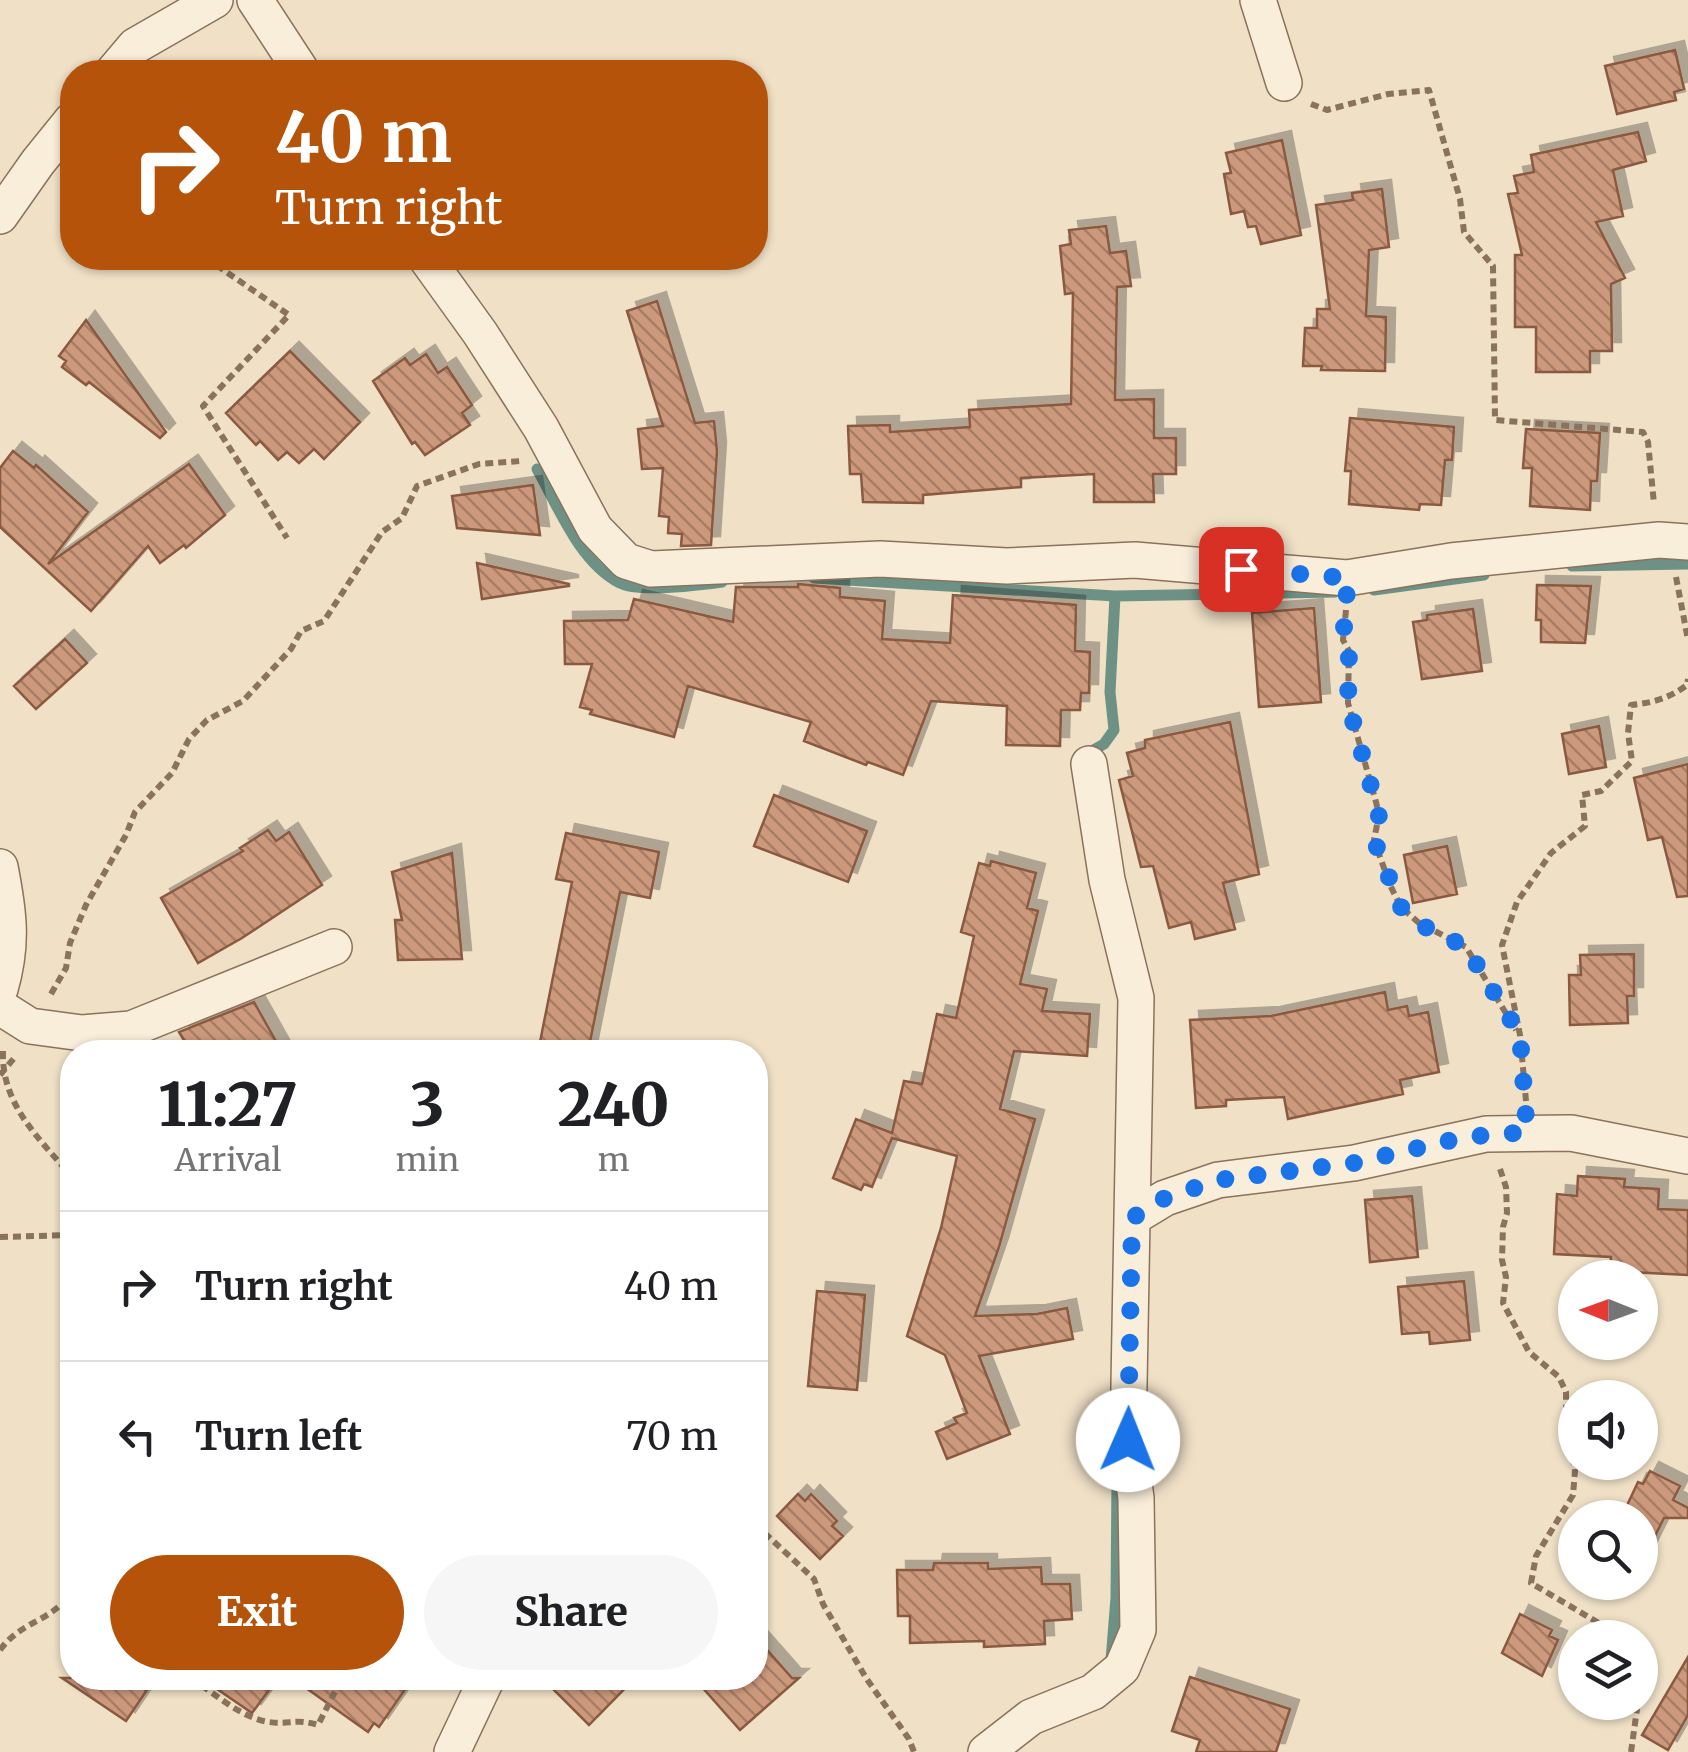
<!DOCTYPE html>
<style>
:root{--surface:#fff;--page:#f6f6f6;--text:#202124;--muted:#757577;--line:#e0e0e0;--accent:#b45309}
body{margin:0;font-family:Merriweather,serif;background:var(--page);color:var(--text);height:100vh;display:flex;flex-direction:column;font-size:38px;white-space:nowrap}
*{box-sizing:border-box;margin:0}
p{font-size:32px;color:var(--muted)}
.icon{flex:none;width:55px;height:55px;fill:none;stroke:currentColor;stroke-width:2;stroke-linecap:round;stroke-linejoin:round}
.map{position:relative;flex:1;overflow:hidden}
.drawer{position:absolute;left:60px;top:1040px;width:708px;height:650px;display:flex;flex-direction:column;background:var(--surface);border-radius:40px;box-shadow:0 2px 8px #0004}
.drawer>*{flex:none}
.top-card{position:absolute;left:60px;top:60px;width:708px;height:210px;border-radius:40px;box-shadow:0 2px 8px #0004;background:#b45309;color:#fff;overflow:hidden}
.needle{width:65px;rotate:271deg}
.buttons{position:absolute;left:1558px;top:1260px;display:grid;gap:20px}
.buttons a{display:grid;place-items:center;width:100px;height:100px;border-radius:50%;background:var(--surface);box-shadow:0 2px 8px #0004;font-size:50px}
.pin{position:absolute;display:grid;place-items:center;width:85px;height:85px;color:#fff;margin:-42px;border-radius:20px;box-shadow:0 5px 15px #0006}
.me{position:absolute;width:110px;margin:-55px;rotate:1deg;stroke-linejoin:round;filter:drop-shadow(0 0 8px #0008)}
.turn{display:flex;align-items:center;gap:35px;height:210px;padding:0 50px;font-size:45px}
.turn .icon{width:130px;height:130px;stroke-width:2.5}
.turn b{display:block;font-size:70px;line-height:85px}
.eta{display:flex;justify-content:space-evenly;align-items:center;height:170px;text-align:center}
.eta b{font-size:60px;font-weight:800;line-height:70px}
.action{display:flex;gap:20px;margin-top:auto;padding:20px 50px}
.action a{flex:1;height:115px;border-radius:60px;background:var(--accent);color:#fff;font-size:40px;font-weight:800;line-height:115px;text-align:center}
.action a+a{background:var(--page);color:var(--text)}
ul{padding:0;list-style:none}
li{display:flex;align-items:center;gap:30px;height:150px;padding:0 50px;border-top:2px solid var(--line)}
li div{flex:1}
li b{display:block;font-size:38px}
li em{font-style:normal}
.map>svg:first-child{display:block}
</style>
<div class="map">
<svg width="1688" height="1752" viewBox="0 0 1688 1752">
<defs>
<pattern id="building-back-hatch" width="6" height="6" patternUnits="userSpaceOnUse" patternTransform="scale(2.5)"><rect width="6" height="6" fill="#cd997c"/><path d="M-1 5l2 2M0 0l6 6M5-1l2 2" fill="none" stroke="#a87d65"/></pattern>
<filter id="shadow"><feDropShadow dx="9" dy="-9" stdDeviation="0" flood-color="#0004"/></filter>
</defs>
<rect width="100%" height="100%" fill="#efe0c6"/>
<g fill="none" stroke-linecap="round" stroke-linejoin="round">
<path stroke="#6e9186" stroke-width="11" d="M537 469C558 506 579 562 620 583 638 593 700 585 722 582
M1572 566 1688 564
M814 578 1115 596 1335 592
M1374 590 1484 575
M1083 756 1104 744 1114 730 1110 692 1115 596
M1111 1660 1116 1598 1117 1479"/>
</g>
<path fill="url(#building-back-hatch)" stroke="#8a5a41" stroke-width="2.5" filter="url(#shadow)" d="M1675 50 1684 89 1674 92 1676 100 1617 114 1605 66Z
M1638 132 1646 161 1613 170 1623 216 1596 222 1625 278 1611 284 1612 351H1590V372H1536V327H1515V255H1522L1508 194 1518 193 1514 176 1534 172 1531 155Z
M1282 140 1301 235 1261 244 1256 226 1248 227 1244 211 1231 214 1224 174 1231 173 1226 153Z
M1382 189 1389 247 1369 250 1366 316 1386 317 1385 371 1321 370 1322 366H1303L1305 328H1317V309H1330L1316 205 1353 200 1352 193Z
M1106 226 1110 253 1126 251 1131 286 1117 287 1115 400 1154 399V438H1176V474H1153L1154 502H1094V474L1021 478V487L923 495V503L863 502 861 474H850L848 426 890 425V432L970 427 969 410 1071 404 1073 293 1065 294 1060 246 1071 244 1069 230Z
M657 301 695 423 714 421 717 451 711 545 681 546 682 534 668 533 669 517 659 516 663 468 642 469 638 429 663 426 627 311Z
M86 320 166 432 160 438 89 382 86 385 62 367 66 361 59 356Z
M290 351 360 422 324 459 314 449 299 463 287 452 278 460 260 441 256 445 226 413Z
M426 354 438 373 447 367 472 405 462 413 470 425 425 455 415 442 412 444 373 381 405 358 410 365Z
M1350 418 1454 427 1452 460H1445L1441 505 1420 504 1419 510 1349 504 1351 471H1345Z
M1526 429 1600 433 1597 481H1591L1590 510 1530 506 1532 468H1523Z
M13 451 34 468 36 465 88 512 48 564 189 464 225 515 186 548 184 545 160 563 148 546 91 611 0 527V468Z
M533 485 540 535 457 528 452 496Z
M477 563 569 584V586L482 599Z
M798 584 840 588V597L885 601 882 639 950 643 953 595 1076 605 1075 651 1090 652 1089 693H1081L1080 710H1061L1060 746 1006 745 1007 706 931 701 903 775 868 762 866 765 804 741 811 722 688 686 674 737 590 714 592 710 580 707 592 664H565L564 621 628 620 634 599 733 622 736 587H798Z
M1537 585 1591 586 1585 643 1541 642V620H1536Z
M1314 608 1321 702 1259 707 1252 613Z
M1473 609 1482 671 1422 679 1413 622 1427 620V615Z
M65 639 87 663 36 709 14 686Z
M1230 722 1259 874 1223 883 1235 929 1195 939 1191 922 1169 928 1153 866 1141 867 1119 780 1133 776 1127 753 1145 748V740Z
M1599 726 1606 767 1569 774 1562 734Z
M1688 764V896L1677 897 1662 837 1648 840 1634 778Z
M774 795 867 831 848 882 754 846Z
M268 830 276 841 289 832 322 885 242 938 198 963 161 898 243 851 240 848Z
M566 833 659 852 650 898 620 892 588 1052H538L572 882 556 879Z
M1447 846 1457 894 1413 903 1404 855Z
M452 853 462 959 398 960 395 920H402L392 872Z
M991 861 1036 873 1027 908 1038 911 1020 984 1047 989 1042 1011 1090 1014 1087 1056 1014 1051 1000 1109 1035 1119 999 1247 975 1316 1037 1314 1067 1308 1073 1339 979 1356 1010 1434 947 1459 936 1432 957 1423 954 1418 967 1413 945 1355 907 1336 941 1228 957 1156 892 1138 872 1187 864 1184 861 1190 833 1178 856 1119 892 1133 904 1081 922 1084 937 1014 956 1018 974 936 961 932 979 863 990 866Z
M1634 954V996H1627L1628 1023 1570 1025 1569 975H1581L1580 955Z
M1385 992 1388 1010 1407 1006 1409 1016 1428 1012 1439 1072 1400 1080 1403 1094 1288 1119 1284 1097 1226 1100V1106L1196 1108 1190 1020 1271 1016Z
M254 1002 282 1052H191L179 1032Z
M1578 1176 1625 1179 1624 1187 1659 1189 1658 1209 1688 1210V1275L1610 1271 1611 1257 1554 1254 1557 1194 1577 1196Z
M1412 1196 1418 1257 1370 1262 1365 1200Z
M1464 1281 1470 1340 1430 1344 1429 1332 1402 1334 1398 1287Z
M817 1291 865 1295 857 1390 808 1386Z
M1650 1471 1680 1486 1673 1500 1688 1508V1518H1664L1640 1566V1518H1621L1638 1482 1643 1484Z
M798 1494 805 1501 811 1494 837 1521 832 1526 843 1536 820 1559 777 1516Z
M934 1563H988V1569L1041 1567 1042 1584H1070L1072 1619 1044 1621 1045 1644 984 1647V1641L910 1643V1616H898L897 1570H933Z
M1520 1614 1552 1630 1549 1636 1558 1640 1542 1676 1502 1653Z
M755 1636 792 1678H799L740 1730 694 1678H755Z
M1688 1657V1715L1668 1750 1642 1735Z
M1190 1677 1290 1709 1276 1752H1196L1200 1740 1172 1731Z
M62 1678H155L126 1721Z
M201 1678H278L252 1713Z
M292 1678H413L379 1727 374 1723 368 1732Z
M542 1678H635L589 1725Z"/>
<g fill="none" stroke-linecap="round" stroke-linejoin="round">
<defs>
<path id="street" d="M255 0 302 72
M1258 0 1284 83
M113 72 135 46 215 0
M0 216 38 162 72 120
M426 258 480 333 541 428 595 529 626 561 651 569 880 559 1007 566 1135 560 1347 578 1451 561 1659 540 1688 542
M0 867C9 913 13 944 0 989
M0 1007 30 1026 82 1033 131 1029 334 947
M1132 1218 1165 1198 1218 1180 1354 1163 1486 1134 1571 1133 1688 1156
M452 1752 487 1678
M986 1752 1031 1717 1093 1692 1122 1668 1138 1630 1136 1498 1128 1440 1136 998 1107 880 1089 764"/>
</defs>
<use href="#street" stroke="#8a725c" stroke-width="38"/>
<path stroke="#8a725c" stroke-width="6" stroke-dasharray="8 5" stroke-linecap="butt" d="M1311 104 1327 110 1388 94 1429 90 1460 199 1464 232 1493 266 1495 420 1643 432 1648 442 1654 504
M206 258 289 315 203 406 287 538
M1676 577 1688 640
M1346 610 1343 640 1349 651 1348 703 1376 802 1379 815 1374 840 1390 885 1401 907 1419 923 1466 947 1516 1030
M51 994 66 968 70 943 86 905 126 835 135 812 172 773 189 739 207 720 243 701 291 649 301 631 324 621 382 532 402 518 417 486 479 464 521 461
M3 1051C1 1105 40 1139 72 1177
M0 1075 15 1057
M1526 1101 1520 1035 1502 945 1517 902 1551 853 1585 826 1582 795 1601 791 1632 761 1628 733 1631 705C1652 703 1670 698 1687 685L1688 679
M1500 1169 1506 1187 1507 1213 1503 1227 1502 1260 1506 1277 1503 1303 1529 1352 1559 1377 1566 1392V1415L1575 1471 1573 1495 1536 1556 1531 1583 1624 1638
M0 1237 72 1235
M755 1524 814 1579 823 1604 866 1678 909 1739 914 1752
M0 1650C22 1620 50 1623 72 1592
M191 1678C214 1693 241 1718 269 1722 290 1725 295 1718 318 1725L342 1678
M1631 1752 1638 1702"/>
<use href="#street" stroke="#f9eeda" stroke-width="35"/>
</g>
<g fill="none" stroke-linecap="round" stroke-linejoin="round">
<path stroke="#1a73e8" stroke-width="18" stroke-dasharray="0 32.4" d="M1128 1440 1132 1218 1165 1198 1218 1180 1354 1163 1465 1137 1527 1132 1520 1035 1466 947 1419 924 1401 907 1374 840 1379 815 1348 703 1349 652 1343 640 1348 578 1241 569"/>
</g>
</svg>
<div class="buttons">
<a><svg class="needle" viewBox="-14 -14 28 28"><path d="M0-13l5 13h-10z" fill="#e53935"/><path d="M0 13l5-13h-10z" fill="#757577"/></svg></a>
<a><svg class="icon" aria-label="sound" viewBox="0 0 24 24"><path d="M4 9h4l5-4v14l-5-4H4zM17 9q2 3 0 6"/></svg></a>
<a><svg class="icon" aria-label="search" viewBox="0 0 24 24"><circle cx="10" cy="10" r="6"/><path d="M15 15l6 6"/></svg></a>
<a><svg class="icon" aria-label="layers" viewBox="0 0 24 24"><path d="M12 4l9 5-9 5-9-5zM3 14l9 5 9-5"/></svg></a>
</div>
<div class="pin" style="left:1241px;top:569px;background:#d93025"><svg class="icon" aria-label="arrive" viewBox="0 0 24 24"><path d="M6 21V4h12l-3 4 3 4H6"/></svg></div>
<svg class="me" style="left:1128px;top:1440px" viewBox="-20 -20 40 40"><circle r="19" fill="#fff"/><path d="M0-13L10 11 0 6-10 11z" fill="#1a73e8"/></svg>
<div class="top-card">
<div class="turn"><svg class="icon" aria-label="right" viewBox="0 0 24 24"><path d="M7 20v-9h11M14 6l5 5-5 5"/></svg><div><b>40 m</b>Turn right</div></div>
</div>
<section class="drawer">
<div class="eta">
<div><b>11:27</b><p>Arrival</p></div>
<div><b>3</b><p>min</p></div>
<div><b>240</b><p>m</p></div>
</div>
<ul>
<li><svg class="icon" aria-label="right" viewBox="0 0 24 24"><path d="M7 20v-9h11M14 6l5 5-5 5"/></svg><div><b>Turn right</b></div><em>40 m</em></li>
<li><svg class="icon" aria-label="left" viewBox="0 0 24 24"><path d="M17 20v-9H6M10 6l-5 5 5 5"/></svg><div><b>Turn left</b></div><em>70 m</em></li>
</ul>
<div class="action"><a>Exit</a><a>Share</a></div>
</section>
</div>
